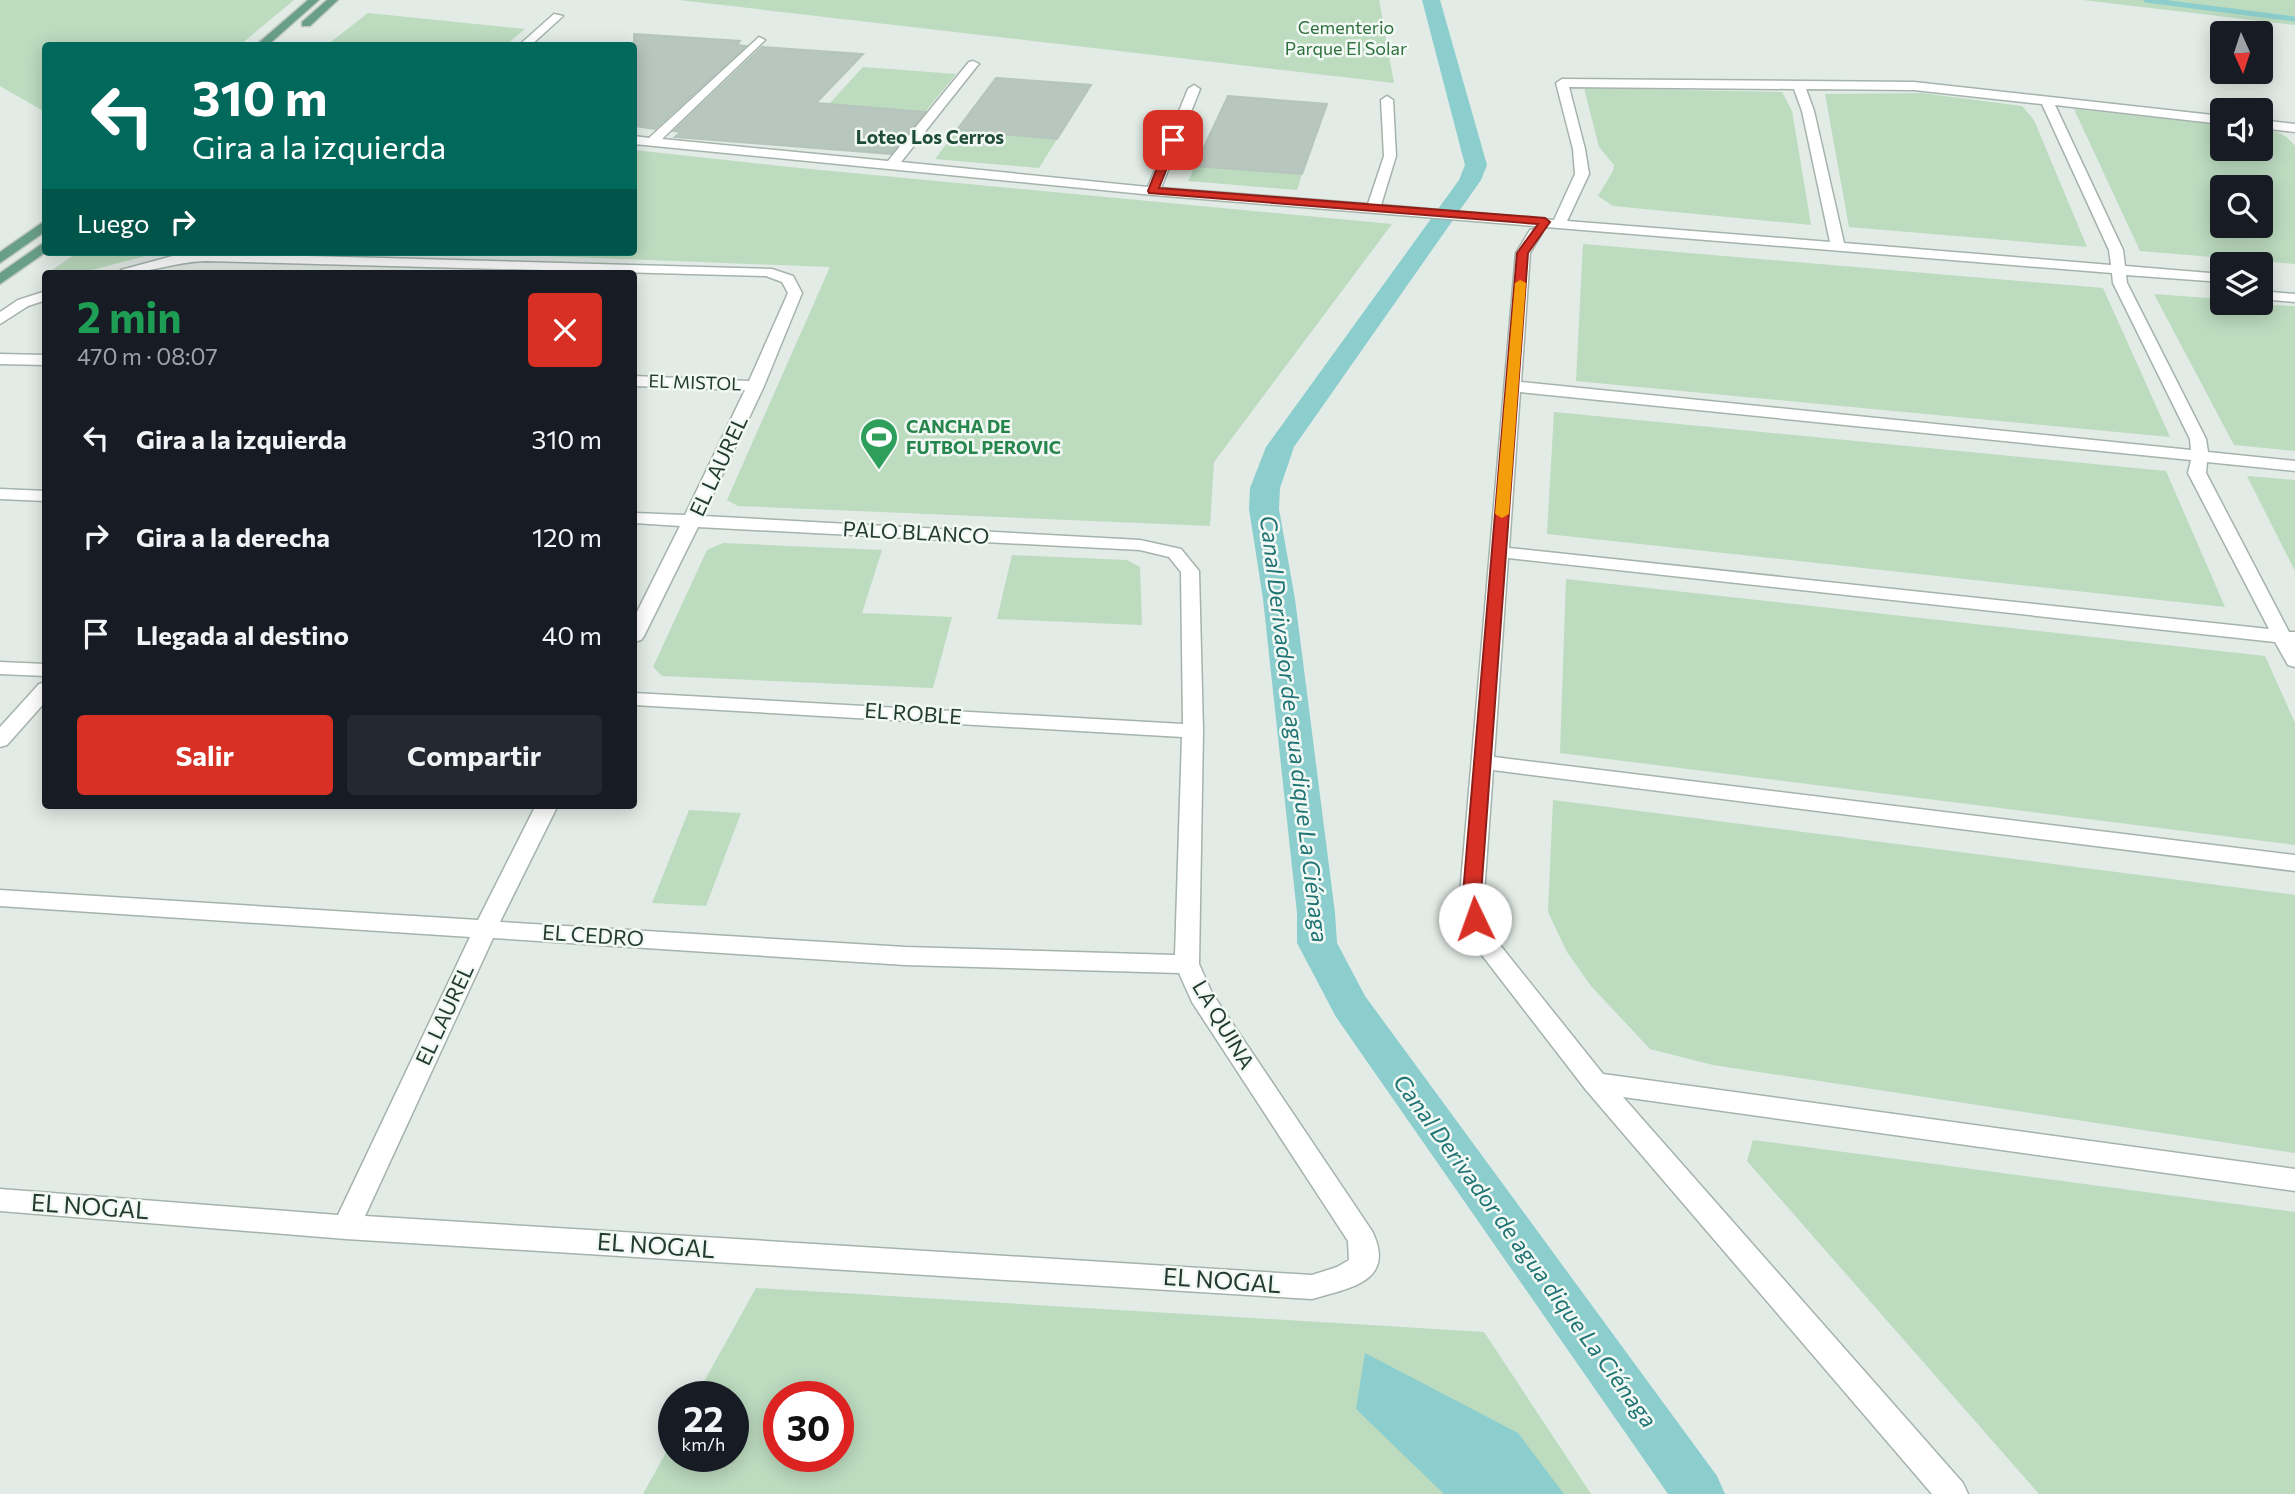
<!DOCTYPE html>
<html lang="es">
<meta charset="utf-8">
<style>
:root{--surface:#171b24;--page:#242831;--text:#f1f3f6;--muted:#9ea1a6;--accent:#d93025}
body{margin:0;font-family:Commissioner,sans-serif;background:var(--page);color:var(--text);height:100vh;display:flex;flex-direction:column;font-size:26px;white-space:nowrap}
*{box-sizing:border-box;margin:0}
p{font-size:23px;color:var(--muted)}
.icon{flex:none;width:38px;height:38px;fill:none;stroke:currentColor;stroke-width:2;stroke-linecap:round;stroke-linejoin:round}
.map{position:relative;flex:1;overflow:hidden}
.drawer{position:absolute;left:42px;top:270px;width:595px;height:539px;display:flex;flex-direction:column;background:var(--surface);border-radius:7px;box-shadow:0 4px 18px #0003}
.drawer>*{flex:none}
.top-card{position:absolute;left:42px;top:42px;width:595px;height:214px;border-radius:7px;box-shadow:0 4px 18px #0003;background:#00695c;color:#fff;overflow:hidden}
.needle{width:46px;rotate:177deg}
.tools{position:absolute;left:2210px;top:21px;display:grid;gap:14px}
.tools a{display:grid;place-items:center;width:63px;height:63px;border-radius:7px;background:var(--surface);box-shadow:0 4px 18px #0003;font-size:35px}
.speed{position:absolute;left:658px;top:1381px;display:flex;gap:14px;font-size:35px;font-weight:700;text-align:center}
.speed>*{display:grid;place-content:center;width:91px;height:91px;border-radius:50%;background:var(--surface);box-shadow:0 4px 18px #0003;line-height:1}
.speed small{font-size:18px;font-weight:400}
.speed .limit{border:10px solid #d22;background:#fff;color:#111}
.pin{position:absolute;display:grid;place-items:center;width:60px;height:60px;color:#fff;margin:-30px;border-radius:14px;box-shadow:0 4px 10px #0006}
.me{position:absolute;width:77px;margin:-38px;rotate:357deg;stroke-linejoin:round;filter:drop-shadow(0 0 5px #0008)}
.turn{display:flex;align-items:center;gap:24px;height:147px;padding:0 35px;font-size:32px}
.turn .icon{width:91px;height:91px;stroke-width:2.5}
.turn b{display:block;font-size:49px;line-height:60px}
.then{display:flex;align-items:center;height:66px;padding:0 35px;background:#0003;gap:14px;font-size:26px}
.round{display:grid;place-items:center;flex:none;width:74px;height:74px;border-radius:7px;background:var(--page)}
.summary{display:flex;align-items:center;justify-content:space-between;height:119px;padding:0 35px}
h1{font-size:42px;font-weight:700;line-height:52px;color:#1e9e55}
.button{display:flex;gap:14px;margin-top:auto;padding:14px 35px}
.button a{flex:1;height:80px;border-radius:7px;background:var(--accent);color:#fff;font-size:28px;font-weight:700;line-height:80px;text-align:center}
.button a+a{background:var(--page);color:var(--text)}
ul{padding:0;list-style:none}
li{display:flex;align-items:center;gap:21px;height:98px;padding:0 35px}
li div{flex:1}
li b{display:block;font-size:26px}
li em{font-style:normal}
.map>svg:first-child{display:block}
</style>
<div class="map">
<svg width="2295" height="1494" viewBox="0 0 2295 1494">
<rect width="100%" height="100%" fill="#e2ebe6"/>
<path fill="#bcdbbf" fill-rule="evenodd" d="M0 0H294L240 45 46 46 45 112 0 86Z
M679 0H1379L1394 83Z
M2083 0H2295V25Z
M368 13 525 29 506 45H327Z
M863 67 956 74 925 112 829 104Z
M1584 88 1782 92 1792 111 1811 225 1613 206 1598 196 1613 171 1614 165 1599 147Z
M1921 93 2022 106 2034 120 2087 247 1849 227 1825 94Z
M2074 109 2222 125V149H2261V129C2276 131 2285 133 2295 146V264L2140 251ZM2222 187H2261V226H2222Z
M957 130 1057 139 1039 168 935 159Z
M634 150 789 167 1392 224 1214 462 1210 526 738 506 727 500 830 267 446 252H634Z
M1195 166 1302 174 1297 190 1188 181Z
M1583 244 2103 288 2170 437 1576 381Z
M78 252 153 254 80 273H48Z
M2154 294 2222 299V303L2295 306V451L2234 445Z
M1554 412 2166 471 2225 607 1547 534Z
M2248 476 2295 480V571L2247 476Z
M723 543 882 550 862 613 952 617 933 688 662 676 653 667 707 550Z
M1012 555 1127 560 1140 567 1142 625 997 619Z
M1566 579 2265 656 2295 723V845L1560 753Z
M1553 800 2295 895V1153L1713 1065 1650 1049 1591 986 1567 952 1548 912Z
M689 810 741 813 706 906 652 903Z
M1753 1140 2295 1212V1494H2039L1747 1161Z
M756 1288 1484 1332 1591 1494H643L674 1438V1456H733V1396H696ZM779 1396H838V1456H779Z"/>
<path fill="#8ccecd" d="M1365 1353 1518 1433 1564 1494H1444L1356 1409Z"/>
<g fill="none" stroke-linecap="round" stroke-linejoin="round">
<path stroke="#8ccecd" stroke-width="5" d="M2146 0 2295 19"/>
<path fill="#8ccecd" fill-rule="evenodd" d="M1422 0H1440L1487 165 1481 180 1294 447 1280 488 1279 509 1295 599 1335 913 1337 943 1365 996 1717 1476 1725 1494H1668L1336 1017 1297 943V913L1263 599 1249 509 1250 488 1266 447 1459 180 1465 165Z"/>
</g>
<path fill="#b7c6be" stroke="#b5c5bb" stroke-width="2" d="M634 34 740 41 737 45 746 46 655 129 634 126Z
M762 47 863 54 816 103 925 112 891 154 675 137 681 132 674 131Z
M996 78 1091 85 1057 139 957 130Z
M1228 96 1327 104 1302 174 1195 166Z"/>
<g fill="none" stroke-linecap="round" stroke-linejoin="round">
<defs>
<path id="minor" d="M554 14 563 16 530 46H518Z
M759 37 765 40 763 42 662 139 888 161 969 62 973 61 979 64 977 66 901 162 1148 187 1188 89 1194 85 1200 89 1161 188 1368 204 1384 156 1381 100 1387 96 1393 100 1396 156 1381 205 1554 220 1575 174 1573 149 1556 83 1562 79 1914 82 2222 116V124L2055 105 2123 250 2125 266 2222 274V282L2126 275 2127 283 2206 439 2208 452 2295 461V471L2207 462 2206 473 2289 632H2295V667L2288 665 2275 642 1508 558 1494 757 2295 855V871L1493 770 1484 894 1487 919 1496 940 1603 1074 2295 1169V1191L1623 1097 1963 1483 1968 1494H1932L1586 1090 1478 950 1463 919 1460 894 1516 253 1530 230 1535 229 1542 233 1530 253 1521 382 2191 450 2190 439 2113 283 2112 273 1153 195 634 144V136L649 138ZM1569 87 1794 89 1802 111 1830 242 1567 221 1589 174 1585 149ZM1806 89 1914 90 2042 104 2109 250 2111 265 1844 243 1814 111ZM1520 392 2191 460 2188 473 2269 629 1509 548Z
M2261 120 2295 124V132L2261 128Z
M205 253 772 269 793 276 802 293 764 386 703 516 1140 540 1181 549 1199 571 1203 731 1199 964 1212 993 1372 1231C1397 1282 1349 1288 1312 1299L346 1239 0 1211V1189L338 1215 470 937 0 906V890L478 920 536 805H558L500 922 905 947 1175 955 1182 737 634 705V693L1183 724 1181 572 1169 557 1140 550 698 527 644 636 641 640 634 642V618L680 526 634 523V513L685 515 745 390 634 386V376L749 381 788 293 782 282 766 276 205 261C175 262 149 273 119 273L121 270 180 254ZM493 938 905 965 1179 973 1192 1002 1348 1241 1349 1260 1337 1267 1312 1275 365 1216Z
M46 291V300L28 306 0 324V312L18 300Z
M2261 291 2295 294V302L2261 299Z
M0 354 46 355V365L0 364Z
M0 489 46 491V501L0 499Z
M0 662 46 664V676L0 674Z
M46 682V701L7 745 0 747V727L39 684Z"/>
<path id="major" d="M308 0H319L267 46H255Z
M327 0H338L310 26H302V22Z
M46 220V231L0 263V252Z
M46 241V252L0 284V273Z"/>
</defs>
<use href="#minor" stroke="#a5b3ac" stroke-width="3"/>
<use href="#major" stroke="#c1c8c5" stroke-width="3"/>
<use href="#minor" fill="#fff" fill-rule="evenodd"/>
<use href="#major" fill="#699f88" fill-rule="evenodd"/>
</g>
<path fill="#d93025" stroke="#8d1f18" stroke-width="2" d="M1173 137 1178 140 1159 188 1545 218 1550 222 1528 253 1481 894 1484 919 1481 923H1468L1463 894 1517 253 1538 224 1149 193 1148 191 1168 140Z"/>
<path fill="#f59e0b" d="M1520 280 1526 283 1509 514 1502 518 1495 514 1515 283Z"/>
<defs>
<symbol id="stadium-pin" viewBox="-11 -11 22 30"><path d="M0 17L-7.5 6A9.5 9.5 0 1 1 7.5 6Z" fill="#2e9e5b" stroke="#f2f8f4"/><path d="M0-5a6.5 5 0 1 0 0 10a6.5 5 0 1 0 0-10ZM-3.5-1.8h7v3.6h-7Z" fill="#fff"/></symbol>
</defs>
<g fill-rule="evenodd">
<use href="#stadium-pin" x="857" y="415" width="44" height="60"/>
</g>
<g text-anchor="middle" stroke-width="5" stroke-linejoin="round" paint-order="stroke">
<g font-size="18" fill="#2f703e" stroke="#f2f8f4">
<text x="1346" y="34">Cementerio<tspan x="1346" dy="21">Parque El Solar</tspan></text>
</g>
<g font-size="18" fill="#233b31" stroke="#f2f8f4">
<text transform="translate(695 383) rotate(2)" y="6">EL MISTOL</text>
</g>
<g font-size="18" font-weight="bold" fill="#27864d" stroke="#f2f8f4" text-anchor="start">
<text x="906" y="433">CANCHA DE<tspan x="906" dy="21">FUTBOL PEROVIC</tspan></text>
</g>
<g font-size="19" font-weight="bold" fill="#204c3a" stroke="#f2f8f4">
<text x="930" y="144">Loteo Los Cerros</text>
</g>
<g font-size="21" fill="#233b31" stroke="#f2f8f4">
<text transform="translate(719 466) rotate(-65)" y="7">EL LAUREL</text>
<text transform="translate(916 533) rotate(3)" y="7">PALO BLANCO</text>
<text transform="translate(913 714) rotate(4)" y="7">EL ROBLE</text>
<text transform="translate(593 936) rotate(4)" y="7">EL CEDRO</text>
<text transform="translate(445 1015) rotate(-65)" y="7">EL LAUREL</text>
<text transform="translate(1223 1025) rotate(59)" y="7">LA QUINA</text>
</g>
<g font-size="23" font-style="italic" fill="#207474" stroke="#f2f8f4">
<text transform="translate(1294 729) rotate(83)" y="8">Canal Derivador de agua dique La Ciénaga</text>
<text transform="translate(1525 1251) rotate(54)" y="8">Canal Derivador de agua dique La Ciénaga</text>
</g>
<g font-size="24" fill="#233b31" stroke="#f2f8f4">
<text transform="translate(90 1207) rotate(4)" y="8">EL NOGAL</text>
<text transform="translate(656 1246) rotate(4)" y="8">EL NOGAL</text>
<text transform="translate(1222 1281) rotate(4)" y="8">EL NOGAL</text>
</g>
</g>
</svg>
<div class="tools">
<a><svg class="needle" viewBox="-14 -14 28 28"><path d="M0-13l5 13h-10z" fill="#e53935"/><path d="M0 13l5-13h-10z" fill="#9ea1a6"/></svg></a>
<a><svg class="icon" aria-label="sound" viewBox="0 0 24 24"><path d="M4 9h4l5-4v14l-5-4H4zM17 9q2 3 0 6"/></svg></a>
<a><svg class="icon" aria-label="search" viewBox="0 0 24 24"><circle cx="10" cy="10" r="6"/><path d="M15 15l6 6"/></svg></a>
<a><svg class="icon" aria-label="layers" viewBox="0 0 24 24"><path d="M12 4l9 5-9 5-9-5zM3 14l9 5 9-5"/></svg></a>
</div>
<div class="speed"><div>22<small>km/h</small></div><div class="limit">30</div></div>
<div class="pin" style="left:1173px;top:140px;background:#d93025"><svg class="icon" aria-label="arrive" viewBox="0 0 24 24"><path d="M6 21V4h12l-3 4 3 4H6"/></svg></div>
<svg class="me" style="left:1475px;top:919px" viewBox="-20 -20 40 40"><circle r="19" fill="#fff"/><path d="M0-13L10 11 0 6-10 11z" fill="#d93025"/></svg>
<div class="top-card">
<div class="turn"><svg class="icon" aria-label="left" viewBox="0 0 24 24"><path d="M17 20v-9H6M10 6l-5 5 5 5"/></svg><div><b>310 m</b>Gira a la izquierda</div></div>
<div class="then">Luego<svg class="icon" aria-label="right" viewBox="0 0 24 24"><path d="M7 20v-9h11M14 6l5 5-5 5"/></svg></div>
</div>
<section class="drawer">
<div class="summary"><div><h1>2 min</h1><p>470 m · 08:07</p></div><a class="round" style="background:#d93025;color:#fff"><svg class="icon" aria-label="close" viewBox="0 0 24 24"><path d="M6 6l12 12M18 6L6 18"/></svg></a></div>
<ul>
<li><svg class="icon" aria-label="left" viewBox="0 0 24 24"><path d="M17 20v-9H6M10 6l-5 5 5 5"/></svg><div><b>Gira a la izquierda</b></div><em>310 m</em></li>
<li><svg class="icon" aria-label="right" viewBox="0 0 24 24"><path d="M7 20v-9h11M14 6l5 5-5 5"/></svg><div><b>Gira a la derecha</b></div><em>120 m</em></li>
<li><svg class="icon" aria-label="arrive" viewBox="0 0 24 24"><path d="M6 21V4h12l-3 4 3 4H6"/></svg><div><b>Llegada al destino</b></div><em>40 m</em></li>
</ul>
<div class="button"><a>Salir</a><a>Compartir</a></div>
</section>
</div>
